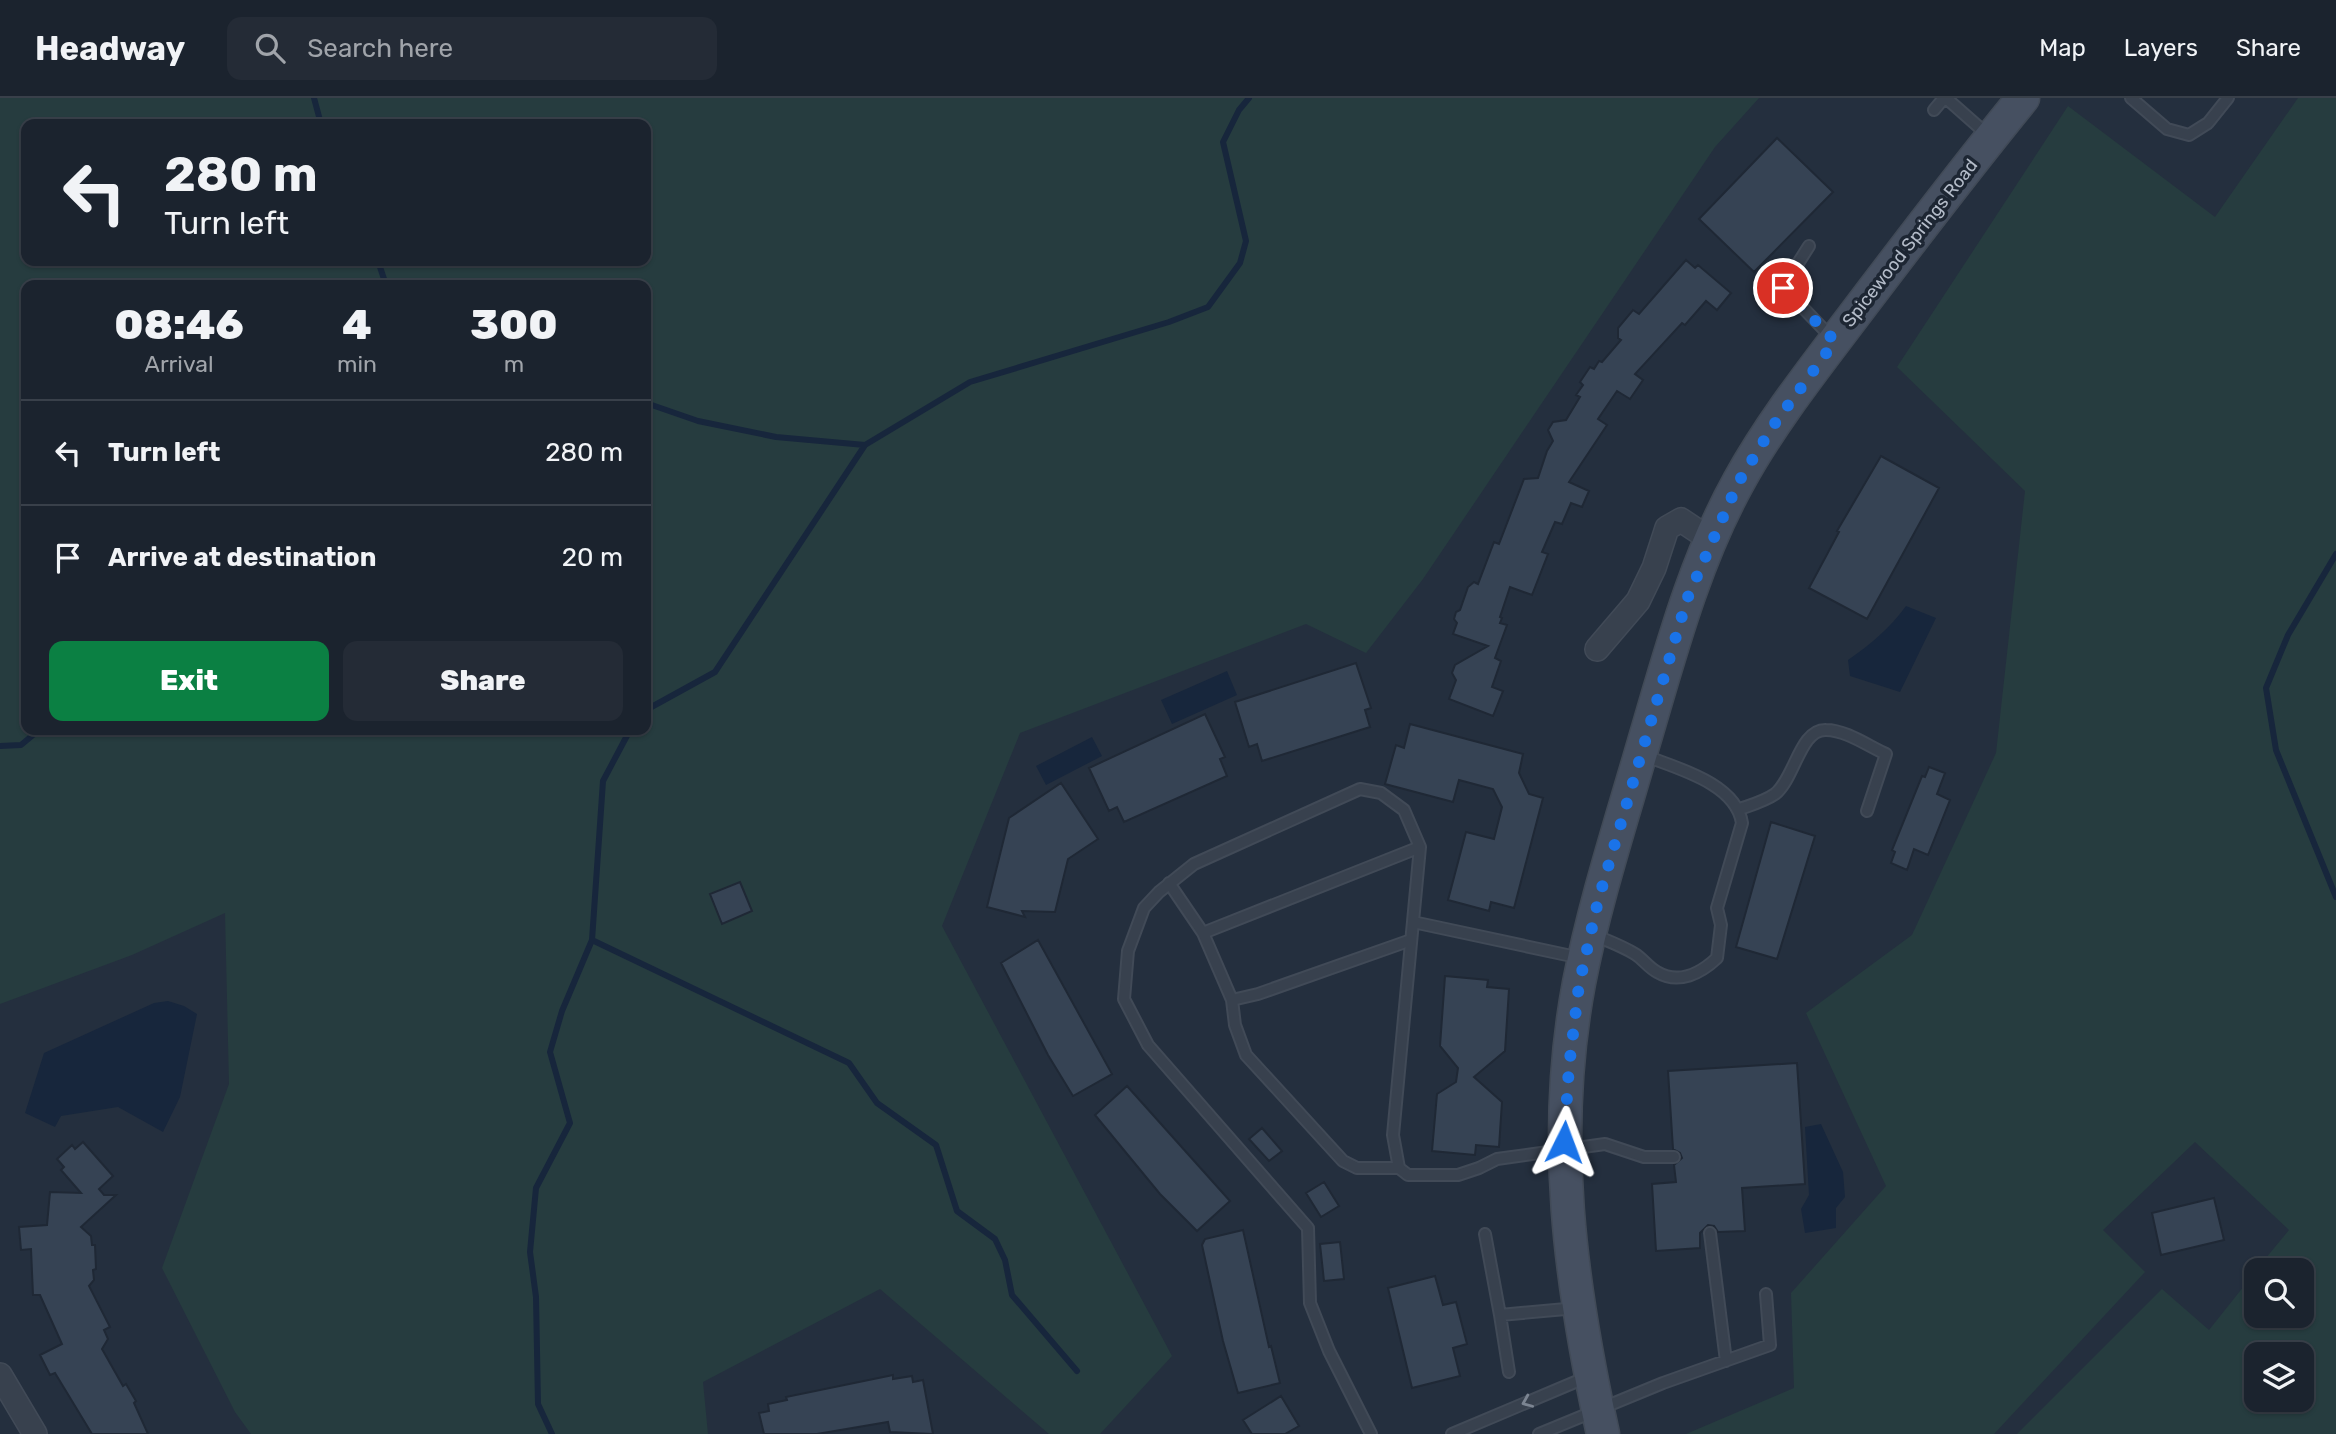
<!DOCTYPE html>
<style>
:root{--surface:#1b232e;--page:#242b36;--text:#f1f3f6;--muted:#a0a4aa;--line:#39404a;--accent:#0b8043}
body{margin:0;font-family:Rubik,sans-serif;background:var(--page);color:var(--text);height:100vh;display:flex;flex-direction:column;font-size:26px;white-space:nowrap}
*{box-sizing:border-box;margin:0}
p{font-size:23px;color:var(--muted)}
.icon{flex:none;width:38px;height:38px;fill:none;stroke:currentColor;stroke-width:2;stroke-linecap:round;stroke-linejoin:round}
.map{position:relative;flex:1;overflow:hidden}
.side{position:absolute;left:21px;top:182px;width:630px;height:455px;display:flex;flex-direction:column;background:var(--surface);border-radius:14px;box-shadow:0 2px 5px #0004,0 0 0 2px var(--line)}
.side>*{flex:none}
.top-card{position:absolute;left:21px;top:21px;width:630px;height:147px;border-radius:14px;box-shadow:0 2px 5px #0004,0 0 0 2px var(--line);background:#1b232e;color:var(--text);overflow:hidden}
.fabs{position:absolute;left:2244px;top:1160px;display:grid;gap:14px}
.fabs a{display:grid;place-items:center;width:70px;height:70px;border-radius:14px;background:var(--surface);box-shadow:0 2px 5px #0004,0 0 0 2px var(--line);font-size:35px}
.pin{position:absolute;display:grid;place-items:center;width:60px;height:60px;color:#fff;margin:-30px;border:4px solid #fff;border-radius:50%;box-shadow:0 2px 7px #0007}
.me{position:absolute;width:77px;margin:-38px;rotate:3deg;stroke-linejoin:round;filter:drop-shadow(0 0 5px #0008)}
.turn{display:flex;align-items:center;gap:24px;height:147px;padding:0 28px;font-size:32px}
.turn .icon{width:91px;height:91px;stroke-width:2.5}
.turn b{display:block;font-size:49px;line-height:60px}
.eta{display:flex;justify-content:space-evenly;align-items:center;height:119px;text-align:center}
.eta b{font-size:42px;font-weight:800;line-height:49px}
.button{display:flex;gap:14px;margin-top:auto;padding:14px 28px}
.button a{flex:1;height:80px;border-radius:14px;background:var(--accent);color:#fff;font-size:28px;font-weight:800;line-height:80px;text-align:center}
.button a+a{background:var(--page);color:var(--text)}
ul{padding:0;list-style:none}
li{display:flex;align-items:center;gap:21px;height:105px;padding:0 28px;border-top:2px solid var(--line)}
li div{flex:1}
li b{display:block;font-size:26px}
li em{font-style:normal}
header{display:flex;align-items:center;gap:42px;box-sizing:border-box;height:98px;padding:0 35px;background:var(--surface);border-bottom:2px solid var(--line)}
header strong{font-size:33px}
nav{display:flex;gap:38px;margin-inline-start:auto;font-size:24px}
.search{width:490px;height:63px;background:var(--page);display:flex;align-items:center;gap:18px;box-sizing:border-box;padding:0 24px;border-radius:14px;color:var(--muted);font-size:26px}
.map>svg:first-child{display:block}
</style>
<header>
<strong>Headway</strong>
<div class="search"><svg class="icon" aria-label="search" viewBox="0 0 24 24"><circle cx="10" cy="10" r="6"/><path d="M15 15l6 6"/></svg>Search here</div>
<nav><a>Map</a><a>Layers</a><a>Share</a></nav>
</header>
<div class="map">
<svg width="2336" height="1336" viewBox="0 0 2336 1336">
<rect width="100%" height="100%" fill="#242f3e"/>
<path fill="#263c3f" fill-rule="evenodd" d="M0 0H1759L1715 49 1423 481 1366 555 1306 526 1020 635 942 828 1172 1258 1100 1336H1049L880 1191 703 1284 708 1336H251L235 1314 162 1170 229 986 225 815 132 857 0 906ZM26 26H646V163H26ZM26 187H646V632H26Z
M2298 0H2336V1336H2017L2162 1191 2209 1232 2256 1173V1218H2301V1172H2256L2289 1132 2195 1044 2103 1132 2145 1174 1994 1336H1686L1794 1290 1791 1195 1886 1088 1806 915 1912 837 1996 655 2025 393 1897 269 2068 8 2215 119ZM2256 1256H2301V1302H2256Z"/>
<path fill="#17263c" d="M1906 508 1936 520 1900 594 1850 578 1848 562C1871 546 1890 530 1906 508Z
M1227 573 1237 597 1172 626 1161 602Z
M1092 639 1102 658 1046 687 1036 668Z
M168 903 184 908 197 916 180 999 163 1034 118 1009 61 1018 55 1029 25 1015 44 955 154 905Z
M1821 1026 1843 1074 1845 1099 1836 1110V1130L1805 1135 1801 1111 1809 1097 1805 1029Z"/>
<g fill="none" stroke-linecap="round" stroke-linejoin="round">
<path stroke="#17263c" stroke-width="6" d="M314 0 321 26
M378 163 386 187
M646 305 698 323 776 339 865 347
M2336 456 2288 537 2266 590 2276 652 2336 799
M646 612 715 574 865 347 970 284 1169 224 1208 209 1240 165 1246 143 1223 44 1239 12 1249 0
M0 648 21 647 39 632
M592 842 849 965 877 1005 936 1047 957 1113 995 1141 1005 1162 1012 1197 1077 1273
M552 1336 538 1306 536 1199 530 1154 536 1090 570 1025 550 954 562 913 592 842 603 683 630 632"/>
</g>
<path fill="#364354" stroke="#1f2835" stroke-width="2" d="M1777 40 1833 94 1754 174 1699 121Z
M1686 162 1695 170 1698 167 1731 195 1717 212 1706 203 1685 227 1682 225 1635 276 1643 282 1630 301 1617 293 1598 321 1607 327 1569 384 1589 393 1582 409 1571 405 1562 426 1555 424 1542 454 1548 456 1532 497 1510 489 1500 519 1502 520 1500 525 1507 527 1495 560 1501 563 1492 589 1503 593 1493 618 1449 601 1456 582 1452 575 1455 567 1488 548 1453 536 1457 525 1454 521 1456 514 1460 512 1468 489 1474 484 1478 486 1494 444 1499 446 1524 381 1538 380 1547 353 1553 343 1548 332 1553 324 1566 322 1580 299 1576 297 1583 287 1580 284 1590 269 1594 271 1599 263 1602 264 1621 242 1618 240V230L1633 212 1639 216Z
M1881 358 1939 390 1867 521 1809 490 1839 434 1837 433Z
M1356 565 1371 610 1365 612 1370 629 1262 663 1257 646 1249 649 1235 604Z
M1205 616 1225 659 1220 661 1227 678 1124 724 1117 709 1109 713 1089 670Z
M1410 626 1523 656 1519 675 1529 696 1543 700 1514 810 1491 804 1489 813 1448 802 1466 734 1494 741 1502 709 1493 691 1459 682 1453 704 1385 686 1396 647 1404 650Z
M1929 669 1945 675 1937 696 1950 702 1928 757 1914 751 1907 772 1891 765 1895 754 1892 752 1922 678 1925 679Z
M1061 685 1098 741 1068 761 1055 814 1022 813 1025 819 987 809 1009 720Z
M1771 724 1815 738 1777 861 1736 849Z
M740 784 752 813 722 826 710 796Z
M1038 842 1112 976 1073 998 1048 957 1001 865Z
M1445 878 1488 882 1487 889 1509 891 1505 953 1474 979 1502 1004 1499 1049 1476 1047 1475 1057 1432 1053 1437 996 1456 984 1458 970 1440 948Z
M1797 965 1805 1086 1742 1090 1745 1133 1718 1134 1714 1128 1708 1127 1700 1135V1150L1656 1153 1652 1086 1676 1084 1674 1067 1682 1060 1680 1055 1673 1051 1668 973Z
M1127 988 1230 1103 1197 1133 1160 1096 1095 1017Z
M1262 1030 1282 1053 1269 1063 1249 1041Z
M83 1044 113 1078 99 1091 104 1097H116L81 1129 91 1138 92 1147H95L96 1171 93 1172 94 1182 89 1188 110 1229 104 1232 108 1241 102 1251 123 1288 126 1286 136 1303 134 1305 148 1336H92L55 1275 50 1277 40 1257 62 1246 40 1197H33L31 1151 21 1152 19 1129 47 1127 50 1094 81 1095 61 1072 64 1069 57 1061 72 1047 75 1051Z
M1324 1084 1339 1108 1321 1119 1306 1095Z
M2214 1100 2224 1142 2161 1157 2152 1115Z
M1243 1132 1269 1249 1271 1248 1280 1285 1238 1295 1223 1243 1202 1147 1205 1141Z
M1340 1144 1344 1181 1324 1183 1320 1146Z
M1435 1178 1443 1207 1456 1204 1467 1246 1453 1250 1460 1278 1412 1290 1388 1190Z
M893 1277V1281L912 1278 913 1284 923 1282 933 1336 890 1334 888 1324 817 1336H764L759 1315 769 1313 768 1306 787 1302 786 1299Z
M1281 1298 1299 1328 1285 1336H1252L1243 1322Z"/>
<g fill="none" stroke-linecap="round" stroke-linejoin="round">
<defs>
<path id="lane" d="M1946 0 1989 38
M2131 0 2167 31 2189 37 2208 25 2228 0
M1934 12 1944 0
M1809 148 1783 189 1832 240
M1740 711C1751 707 1765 703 1775 696 1795 680 1800 631 1826 632 1846 632 1868 648 1886 656L1867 713
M1169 785 1203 835 1232 902 1258 896 1411 842
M1413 824 1581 860
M1203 835 1420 749
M1594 837C1608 843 1622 848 1635 856 1643 861 1649 870 1657 874 1679 887 1701 875 1717 860L1721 827 1717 810 1742 725C1736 685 1676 670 1643 657
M1232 902 1235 927 1246 957 1343 1063 1357 1070H1399
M1710 1135 1726 1263
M1485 1136 1500 1217
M1509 1274 1500 1217 1577 1210
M1371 1336 1329 1253 1310 1205 1308 1130 1148 947 1124 901 1128 853 1144 810 1159 794 1194 766 1360 691 1381 695 1404 712 1420 749 1393 1037 1399 1070 1408 1077H1458L1479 1070 1497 1061 1605 1046 1644 1059H1674
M1452 1336 1587 1279
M1539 1336 1663 1285 1770 1247 1766 1196"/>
<path id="street" d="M1597 551 1638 503 1654 470 1667 430 1681 422 1711 442
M0 1277 35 1336"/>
<path id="secondary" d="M1603 1336C1570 1185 1550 1039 1579 885 1595 803 1621 724 1644 644 1670 556 1694 464 1739 383 1771 325 1812 273 1852 220 1908 146 1964 72 2023 0"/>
</defs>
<use href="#lane" stroke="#414a57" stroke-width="14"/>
<use href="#street" stroke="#414a57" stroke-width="26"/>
<use href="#secondary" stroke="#414a57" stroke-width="35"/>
<use href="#lane" stroke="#38414e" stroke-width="10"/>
<use href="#street" stroke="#38414e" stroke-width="23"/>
<use href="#secondary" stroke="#465061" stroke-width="32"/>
</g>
<defs><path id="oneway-chevron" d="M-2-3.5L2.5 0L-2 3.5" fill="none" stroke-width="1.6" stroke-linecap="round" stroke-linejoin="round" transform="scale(1.75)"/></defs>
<use stroke="#7c8592" href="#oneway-chevron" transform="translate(1527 1304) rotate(157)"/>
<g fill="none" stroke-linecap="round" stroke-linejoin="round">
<path stroke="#1a73e8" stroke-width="12" stroke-dasharray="0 21.6" d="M1564 1044 1569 969 1579 887 1598 803 1687 501 1738 385 1773 328 1835 243 1783 190"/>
</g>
<g text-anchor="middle" stroke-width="7" stroke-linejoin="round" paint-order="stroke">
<g font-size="18" fill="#b4bcc9" stroke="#1d2633">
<text transform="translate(1910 145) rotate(-52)" y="6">Spicewood Springs Road</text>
</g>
</g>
</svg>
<div class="fabs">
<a><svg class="icon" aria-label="search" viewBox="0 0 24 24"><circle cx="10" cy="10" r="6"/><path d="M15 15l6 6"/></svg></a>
<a><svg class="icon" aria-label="layers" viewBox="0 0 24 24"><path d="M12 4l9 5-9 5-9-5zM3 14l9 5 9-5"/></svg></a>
</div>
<div class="pin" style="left:1783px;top:190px;background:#d93025"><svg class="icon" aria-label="arrive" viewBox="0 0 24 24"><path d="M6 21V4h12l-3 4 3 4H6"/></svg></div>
<svg class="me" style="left:1564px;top:1044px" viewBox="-20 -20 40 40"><path d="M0-17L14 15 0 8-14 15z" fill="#1a73e8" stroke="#fff" stroke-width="4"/></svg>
<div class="top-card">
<div class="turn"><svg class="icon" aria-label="left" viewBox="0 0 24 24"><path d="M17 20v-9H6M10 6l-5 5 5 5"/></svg><div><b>280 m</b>Turn left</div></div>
</div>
<section class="side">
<div class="eta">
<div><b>08:46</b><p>Arrival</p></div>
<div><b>4</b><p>min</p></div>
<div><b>300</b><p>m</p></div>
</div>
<ul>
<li><svg class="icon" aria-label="left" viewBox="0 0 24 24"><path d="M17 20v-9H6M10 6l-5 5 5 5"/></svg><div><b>Turn left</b></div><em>280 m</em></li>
<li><svg class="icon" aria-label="arrive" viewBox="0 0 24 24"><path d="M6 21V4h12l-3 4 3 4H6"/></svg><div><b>Arrive at destination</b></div><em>20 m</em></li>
</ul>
<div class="button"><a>Exit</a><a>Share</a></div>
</section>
</div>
